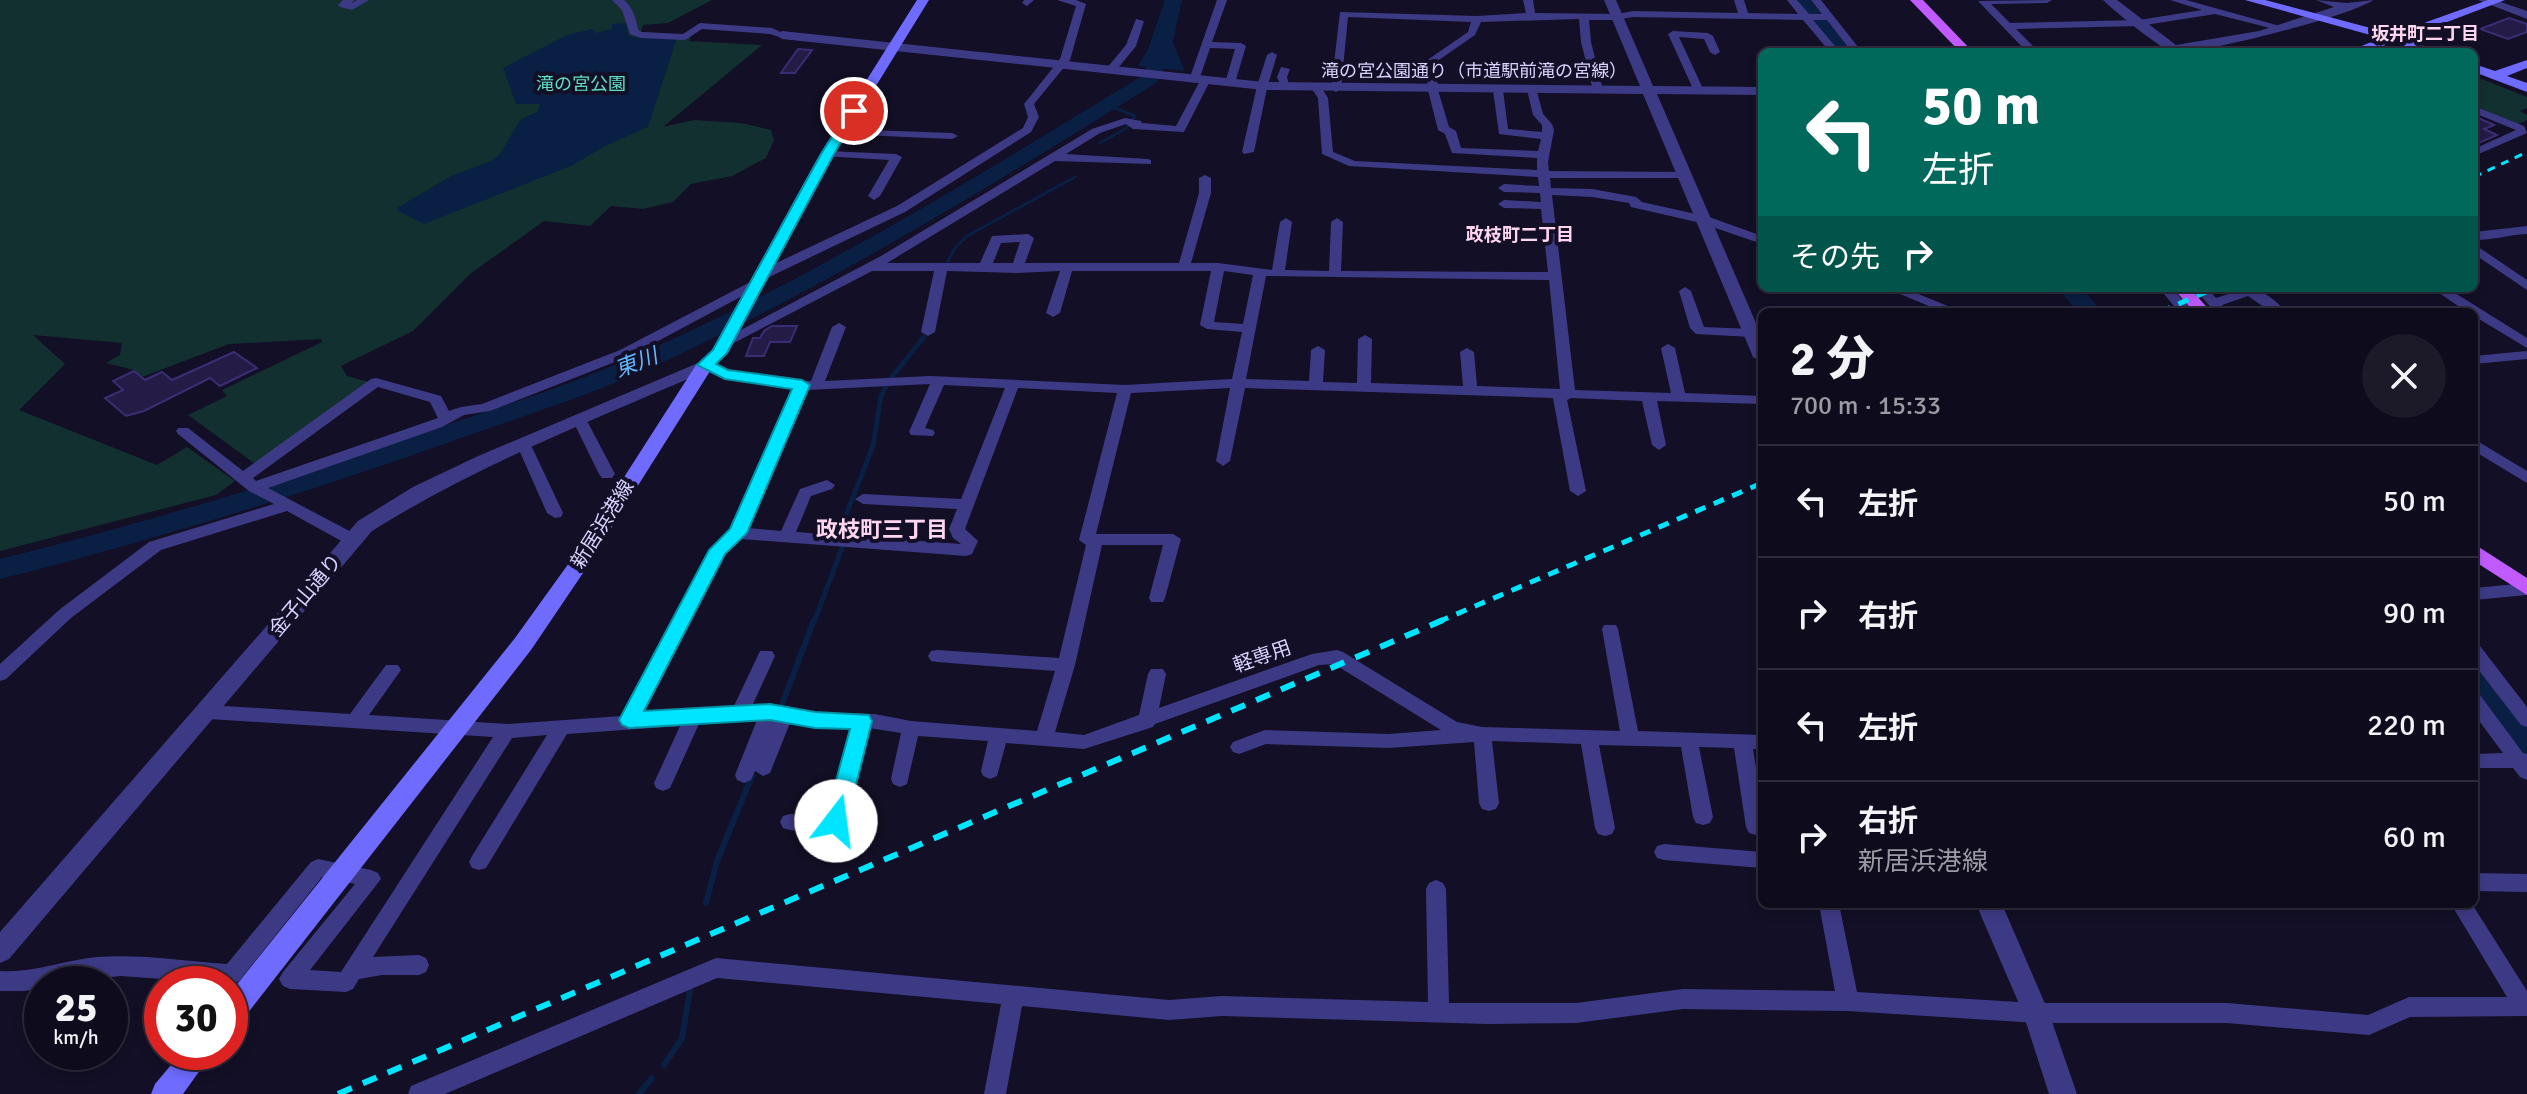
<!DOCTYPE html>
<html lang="ja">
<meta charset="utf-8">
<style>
:root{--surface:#0e0b1c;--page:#1c1929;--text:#f1f3f6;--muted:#9b9ba3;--line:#2e2b3b}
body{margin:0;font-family:Signika,"Noto Sans JP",sans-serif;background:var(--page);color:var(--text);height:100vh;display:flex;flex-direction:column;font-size:30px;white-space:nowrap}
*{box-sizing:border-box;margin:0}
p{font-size:26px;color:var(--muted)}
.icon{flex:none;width:44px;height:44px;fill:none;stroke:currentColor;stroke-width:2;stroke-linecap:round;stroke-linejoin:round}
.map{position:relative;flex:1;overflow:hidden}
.panel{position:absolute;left:1758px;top:308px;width:720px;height:600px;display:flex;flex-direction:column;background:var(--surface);border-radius:12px;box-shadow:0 4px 12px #0003,0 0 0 2px var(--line)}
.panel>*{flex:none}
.guide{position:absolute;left:1758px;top:48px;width:720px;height:244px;border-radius:12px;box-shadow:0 4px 12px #0003,0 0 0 2px var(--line);background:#00695c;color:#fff;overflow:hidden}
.speed{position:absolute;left:24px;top:966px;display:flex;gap:16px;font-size:40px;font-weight:700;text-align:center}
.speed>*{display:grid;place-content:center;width:104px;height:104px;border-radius:50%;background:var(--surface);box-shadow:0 4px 12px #0003,0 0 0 2px var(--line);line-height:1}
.speed small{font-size:20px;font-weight:400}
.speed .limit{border:12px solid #d22;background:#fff;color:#111}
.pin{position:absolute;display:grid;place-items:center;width:68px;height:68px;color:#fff;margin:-34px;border:4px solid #fff;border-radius:50%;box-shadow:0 2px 8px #0007}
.me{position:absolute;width:88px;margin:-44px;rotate:15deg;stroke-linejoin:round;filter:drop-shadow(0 0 6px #0008)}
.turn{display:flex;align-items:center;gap:28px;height:168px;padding:0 32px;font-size:36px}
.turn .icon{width:104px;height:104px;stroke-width:2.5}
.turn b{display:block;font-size:56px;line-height:68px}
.then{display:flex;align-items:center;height:76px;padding:0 32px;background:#0003;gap:16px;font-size:30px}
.round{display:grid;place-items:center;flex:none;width:84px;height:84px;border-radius:42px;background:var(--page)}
.summary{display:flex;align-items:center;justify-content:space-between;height:136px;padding:0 32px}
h1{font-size:48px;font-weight:800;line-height:60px}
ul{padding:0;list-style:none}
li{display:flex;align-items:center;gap:24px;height:112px;padding:0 32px;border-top:2px solid var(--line)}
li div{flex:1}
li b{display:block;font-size:30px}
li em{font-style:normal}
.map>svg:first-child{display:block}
</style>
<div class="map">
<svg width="2527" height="1094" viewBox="0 0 2527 1094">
<rect width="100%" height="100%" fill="#130f26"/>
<path fill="#12302f" d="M0 0H712L668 23 643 25 641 32 691 36 689 41 762 45 663 127 694 120 741 123 771 130 774 140 766 158 732 176 691 184 673 202 643 209 611 206 590 226 544 221 470 274 413 331 341 366 347 376 369 382 258 466 188 415 227 396 222 390 322 342 321 339 229 344 142 377 134 370 106 363 120 355 122 343 33 335 65 364 19 410 157 465 187 447 235 481 216 495 0 551Z
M2474 76 2527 97V108L2520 111 2527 115V120L2518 124 2474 106Z"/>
<path fill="#0a1f44" d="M1165 0H1181L1173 43 1185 71 1138 66 1148 49Z
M626 23 628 34 632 37 677 38 648 127 605 146 573 165 424 224 398 211 397 208 451 176 491 161 499 155 521 119 537 112 540 104H516L503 68 567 35 592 29 595 33 612 29V24Z"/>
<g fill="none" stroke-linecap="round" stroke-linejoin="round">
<path stroke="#0a1f44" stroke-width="3" d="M1100 143 1125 129 1135 116 1108 105
M947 263 954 249 967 236 1075 177"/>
<path stroke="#0a1f44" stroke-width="5" d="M814 622 842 548 846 515 873 446 881 396 891 378 924 337"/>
<path stroke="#0a1f44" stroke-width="6" d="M779 712 814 620
M706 903 717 861 752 776
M664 1065 682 1038 691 984
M639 1094 652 1078"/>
<path fill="#0a1f44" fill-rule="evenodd" d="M1166 0H1182L1169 58 1156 83C989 187 821 291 641 372 579 399 514 419 450 442 302 494 152 541 0 579V559C146 523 290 479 432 430 495 408 560 389 621 362 804 284 973 179 1142 76L1151 58Z
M1793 0H1810L1855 52H1837Z
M2057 288H2081L2103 312H2078Z
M2474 662 2485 666 2527 720V756L2516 752 2474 697Z"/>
</g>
<path fill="#241b47" stroke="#3b2d73" stroke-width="2" d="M2509 18 2527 24V32L2508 39 2480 29Z
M798 49 812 50 795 73H781Z
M2474 116 2494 125 2484 129 2497 135 2474 145Z
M772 326H797L790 342H770L764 356H746L753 338H760L764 331Z
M234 352 257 368 220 386 210 378 144 411 126 416 105 398 123 390 113 381 134 371 145 380 162 372 172 380Z"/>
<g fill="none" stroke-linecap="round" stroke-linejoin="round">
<path fill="#3d3a85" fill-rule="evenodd" d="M343 0H354L351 4 357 0H369L352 10 340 7 338 5Z
M612 0H624C633 8 636 18 638 30L642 32 683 34 700 23 772 28 787 35 782 38 770 34 702 29 685 40 641 38 630 34 622 10Z
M1024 0H1034L1027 6 1022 3Z
M1057 0H1076L1086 4 1070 60 1034 104 1039 117 1031 132 905 212 765 279H755V273L897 206 1023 128 1028 117 1024 104 1060 59 1076 6Z
M1217 0H1227L1212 42 1241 43 1246 46 1235 83 1230 86 1225 83 1235 49 1210 48 1199 80 1194 83 1189 80Z
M1523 0H1533L1535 13 1617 14 1633 11 1738 13 1734 0H1744L1748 13 1798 14 1787 0H1797L1809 14H1822L1811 0H1821L1862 52H1852L1827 20H1813L1840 52H1830L1803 20 1633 17 1617 20H1589L1591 42 1603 90 1598 93 1593 90 1581 42 1579 19 1481 22 1475 35 1436 62 1438 90 1449 127 1456 131 1461 148 1538 151 1541 139 1499 134 1493 90 1498 87 1503 90 1508 129 1542 132V125L1533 115 1527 90 1536 88 1543 114 1552 124 1554 130 1548 162 1549 171 1684 172 1690 175 1684 178H1550L1551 188 1592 189 1636 197 1642 202 1709 217 1762 236V244L1701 223 1631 207 1629 203 1592 197 1552 195 1575 390 1671 393 1661 348 1668 344 1675 348 1685 393 1762 396V404L1657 401 1666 445 1659 450 1652 445 1642 401 1571 398 1567 400 1586 491 1578 496 1570 491 1553 398 1245 388 1230 461 1223 466 1216 461 1230 388 1131 393 1096 534H1173L1181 539 1165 598 1163 602H1151L1149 598 1163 545H1102L1075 665 1055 732 1084 735 1139 715 1148 674 1151 669H1163L1166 674 1159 708 1312 654 1337 650 1343 652 1457 722 1482 727 1620 731 1602 629 1604 625H1616L1618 629 1638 731 1762 735V749H1753L1762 805V833L1756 835 1749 833 1746 827 1734 748 1699 747 1713 817 1710 823 1703 825 1696 823 1693 817 1681 747 1599 745 1615 828 1612 834 1605 836 1598 834 1595 828 1581 744 1492 741 1499 803 1496 809 1489 811 1482 809 1479 803 1474 742 1389 748 1266 744 1239 754 1233 752 1230 747 1233 742 1265 730 1389 734 1441 730 1334 664 1319 665 1155 724 1153 727 1084 749 1006 743 997 776 990 779 983 776 981 771 988 741 918 736 907 784 900 787 893 784 891 779 901 733 869 728 846 821 843 827C824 834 802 834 783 828L780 822 783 816 790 814 828 816 851 728 815 727 790 723 770 773 763 776 755 771 751 780 744 783 737 780 735 775 757 720 699 724 670 788 663 791 656 788 654 783 680 726 567 734 486 868 479 870 472 868 469 862 472 856 547 735 512 738 373 957 419 955 426 958 429 965 426 972 419 975H382L359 979 353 989 346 992 290 989 283 986 279 979 283 972 355 884 322 877 239 981 232 984 121 976 42 984V988L24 991H0V971C34 973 64 960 97 957 141 954 184 961 227 964L311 862 318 859 371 870 378 873 381 879 310 970 341 972 493 737 209 719 203 717 200 712 203 707 209 705 350 714 386 665H398L401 670 369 715 507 724 622 716 710 550 731 530 793 389 725 378 700 368 698 365 700 362C712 361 720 368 731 371 757 378 784 380 811 381L832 327 839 323 846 327 825 381 930 376 1125 385 1232 379 1242 332 1207 329 1200 325 1211 271H1072L1060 313 1053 317 1046 313 1060 271 1017 273 947 271 935 332 928 336 921 332 934 271H872L730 345H720L718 342 881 256 1092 129 1125 118 1141 121 1142 123 1176 126 1201 79 1210 81 1184 132 1133 129 1126 124 1100 133 1066 154 1147 159 1151 160V164L1055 161 887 263H980L992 236 1028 234 1034 238 1025 263H1179L1199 193V178L1205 175 1211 178V193L1191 263H1218L1272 270 1280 222 1286 218 1292 222 1285 270 1329 271 1331 222 1337 218 1343 222 1341 271 1548 272 1541 209 1504 208 1498 204 1504 200 1541 202 1540 193 1504 192 1498 188 1504 184 1539 186 1538 177 1349 166 1322 154 1318 98 1312 89 1321 87 1328 98 1333 152 1355 161 1537 170V158L1452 153 1445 134 1438 130 1428 90 1426 61 1468 32 1471 22 1348 17 1341 89 1336 92 1331 89 1340 12 1477 16 1526 13ZM1020 242 1013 263H993L1001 243ZM1224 271 1253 275 1243 324 1214 322ZM1266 276 1549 280 1560 389 1477 386 1474 352 1467 348 1460 352 1463 386 1371 383 1372 339 1365 335 1358 339 1357 383 1323 382 1325 350 1318 346 1311 350 1309 381 1246 379ZM930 384 909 432 911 435 933 436 935 433 933 430 925 428 944 385 1005 388 961 499 863 494 855 499 863 504 957 509 949 529 953 538 961 544 796 532 811 496 832 489 835 485 827 480 800 489 781 531 748 528 807 390ZM1018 388 1117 393 1079 540 1086 545 1059 658 937 650 931 651 928 656 931 661 937 662 1055 671 1037 731 911 721 875 714 815 713 787 706H752L775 656 772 651H760L733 708 641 714 724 553 741 539 966 556 972 554 978 541 965 529Z
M2052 0 2047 3 1991 4 2010 23 2139 20 2202 10 2170 0H2186L2287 28 2282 31 2215 14 2139 26 2016 29 2037 50 2173 46 2178 49 2173 52H2027L1978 1Z
M1136 19 1144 21 1136 46 1114 73H1106V69L1126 45Z
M1673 31 1708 33 1713 36 1720 52 1715 55 1710 52 1704 39 1679 37 1704 91 1703 93 1694 91 1668 34Z
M1272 52 1277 55 1267 88 1254 152 1244 154 1242 152 1257 86 1267 55Z
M1281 67 1290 69 1287 77 1290 89H1282L1277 77Z
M2474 106 2524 126 2527 133 2474 156V149L2516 130 2474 113Z
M841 129 952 133 958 136 952 139 837 134 835 132Z
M827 151 896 154 902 157 880 196 874 200 868 196 889 160 823 156V152Z
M2527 226V234C2508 235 2494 240 2474 240V232Z
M2474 244 2527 280V290L2474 254Z
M756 279 761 280V286L630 356 490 411 464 415 442 427 268 488 357 535 359 539 357 543H345L287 511 161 550 71 618 6 679 0 681V664L59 610 149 542 274 504 249 491 178 434 176 431 178 428H188L243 471 371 379 376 378 441 396 449 411 461 407 482 404 620 350ZM378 387 430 402 438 418 256 481 253 478Z
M1685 287 1691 291 1704 327 1752 329 1759 333 1752 337 1696 334 1690 328 1679 291Z
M1886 288H1904L1962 312H1943Z
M2159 288H2172L2193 312H2179Z
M2194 288H2207L2216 298C2251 286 2259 284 2287 312H2271L2248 296 2222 305 2227 310 2225 312H2215Z
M2432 288H2447L2527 338V348L2474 316V312H2467Z
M2527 351V359L2474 364V356Z
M579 414 586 419 615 474 612 478H602L599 474 572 419Z
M523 438 530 443 563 513 561 517 555 518 547 513 516 443Z
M2474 439 2527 471V483L2474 451Z
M2527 583V595L2474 600V588Z
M2474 645 2480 646 2527 707V727L2521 725 2474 664Z
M2474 693 2480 695 2523 753 2527 754V780L2520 777 2513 768H2474V754L2503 753 2474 714Z
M1664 844 1762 852V868L1664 860 1657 858 1654 852 1657 846Z
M2474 873 2527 874V892L2474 891Z
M1436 880 1443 883 1446 889 1449 1003H1576L1683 989 1835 991 1819 904H1839L1857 992 2036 1003H2227L2368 1015 2409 997H2507L2451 904H2472L2527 991V1016L2410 1017 2369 1035 2227 1023H2036L1848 1011 1683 1009 1576 1023 1488 1024 1222 1016 1169 1020 1022 1006 1006 1094H984L1001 1004 717 978 445 1094H408L411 1086 716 958 1169 1000 1222 996 1428 1002 1426 889 1429 883Z"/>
<path fill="#3d3a85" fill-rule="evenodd" d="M1604 0H1616L1653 86 1762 87V95L1657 94 1762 337V362L1753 357 1643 94 1264 90 782 39 776 35 782 31 1264 82 1640 86Z
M2103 0H2117L2176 45 2259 31 2334 7 2316 0 2347 3 2373 0C2352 16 2195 56 2172 52 2162 50 2112 9 2103 0Z
M2478 0H2495L2527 11V19Z
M705 360 714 365 711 369C596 419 479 464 372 531L9 959 0 963V932L358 521 413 487 476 457Z
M1976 904H2002L2049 1013 2077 1094H2049L2023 1013Z"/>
<path fill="#6f6bff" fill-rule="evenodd" d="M917 0H929L834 154 728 353 712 368 583 573 531 650 240 1023 230 1027V993L515 638 569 563 696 365 712 350 820 154Z
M2245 0H2265L2393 34 2488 0H2505L2405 38 2438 52H2420L2394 42 2365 52H2347L2381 38Z
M2527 60V68L2507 76 2527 83V92L2474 72V64L2495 71Z
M182 1052H213L183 1094H151L155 1084Z"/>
<path fill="#c25bff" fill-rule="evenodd" d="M1910 0H1923L1973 52H1960Z
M2173 288H2190L2211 312H2194Z
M2474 544 2527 578V595L2474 561Z"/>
<path stroke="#00e5ff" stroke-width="3" stroke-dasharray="8 7" stroke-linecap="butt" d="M2474 177 2527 152"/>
<path stroke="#00e5ff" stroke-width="5" stroke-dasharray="11 9" stroke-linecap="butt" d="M2160 312 2215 288
M1438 622 1762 483"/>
<path stroke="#00e5ff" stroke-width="6" stroke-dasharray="15 12" stroke-linecap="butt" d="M338 1094 1443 620"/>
</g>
<path fill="#00e5ff" stroke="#0095a6" stroke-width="2" d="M850 108 860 111 834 154 727 353 716 364 728 370 802 380 810 385 747 533 725 554 644 711 770 704 815 712 869 715 872 721 847 821 843 827 836 830 828 827 825 821 850 729 815 728 770 720 629 728 622 725 619 720 709 550 730 529 792 389 725 379 697 365 713 350 821 154Z"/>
<g text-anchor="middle" stroke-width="8" stroke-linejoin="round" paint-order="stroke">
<g font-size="18" font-weight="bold" fill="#ffd6f0" stroke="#130f26">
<text x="2425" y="40">坂井町二丁目</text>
<text x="1520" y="241">政枝町二丁目</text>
</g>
<g font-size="18" fill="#d9d4ff" stroke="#130f26">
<text x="1474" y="77">滝の宮公園通り（市道駅前滝の宮線）</text>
</g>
<g font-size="18" fill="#5fe0c0" stroke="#130f26">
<text x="581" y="90">滝の宮公園</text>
</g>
<g font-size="20" fill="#d9d4ff" stroke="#130f26">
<text transform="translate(602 524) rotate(-58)" y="7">新居浜港線</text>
<text transform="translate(305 595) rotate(-50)" y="7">金子山通り</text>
<text transform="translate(1262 656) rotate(-19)" y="7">軽専用</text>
</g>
<g font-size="22" font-style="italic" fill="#62b6ff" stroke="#130f26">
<text transform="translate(636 362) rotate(-21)" y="8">東川</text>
</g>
<g font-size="22" font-weight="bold" fill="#ffd6f0" stroke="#130f26">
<text x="882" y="537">政枝町三丁目</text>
</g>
</g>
</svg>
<div class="speed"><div>25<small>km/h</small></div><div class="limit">30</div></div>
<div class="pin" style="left:854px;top:111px;background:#d93025"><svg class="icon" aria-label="arrive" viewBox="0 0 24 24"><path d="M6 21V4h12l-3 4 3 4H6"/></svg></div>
<svg class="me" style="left:836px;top:821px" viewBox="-20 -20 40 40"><circle r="19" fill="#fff"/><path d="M0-13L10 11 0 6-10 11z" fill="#00e5ff"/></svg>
<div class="guide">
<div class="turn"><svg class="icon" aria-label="left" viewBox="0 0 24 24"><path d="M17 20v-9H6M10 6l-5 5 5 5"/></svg><div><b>50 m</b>左折</div></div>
<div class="then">その先<svg class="icon" aria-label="right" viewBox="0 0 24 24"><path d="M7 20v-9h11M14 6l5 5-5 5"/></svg></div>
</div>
<section class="panel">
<div class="summary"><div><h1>2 分</h1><p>700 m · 15:33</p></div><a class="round"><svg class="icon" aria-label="close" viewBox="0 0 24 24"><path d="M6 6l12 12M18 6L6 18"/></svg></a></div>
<ul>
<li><svg class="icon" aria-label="left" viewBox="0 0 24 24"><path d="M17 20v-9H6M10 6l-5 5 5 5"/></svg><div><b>左折</b></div><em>50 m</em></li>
<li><svg class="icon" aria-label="right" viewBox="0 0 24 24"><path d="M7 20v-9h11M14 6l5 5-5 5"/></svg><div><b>右折</b></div><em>90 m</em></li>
<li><svg class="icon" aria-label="left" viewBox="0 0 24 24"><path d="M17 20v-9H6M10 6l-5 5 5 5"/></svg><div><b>左折</b></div><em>220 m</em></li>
<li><svg class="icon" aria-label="right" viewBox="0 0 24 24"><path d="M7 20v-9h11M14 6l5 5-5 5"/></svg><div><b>右折</b><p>新居浜港線</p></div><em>60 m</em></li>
</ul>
</section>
</div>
